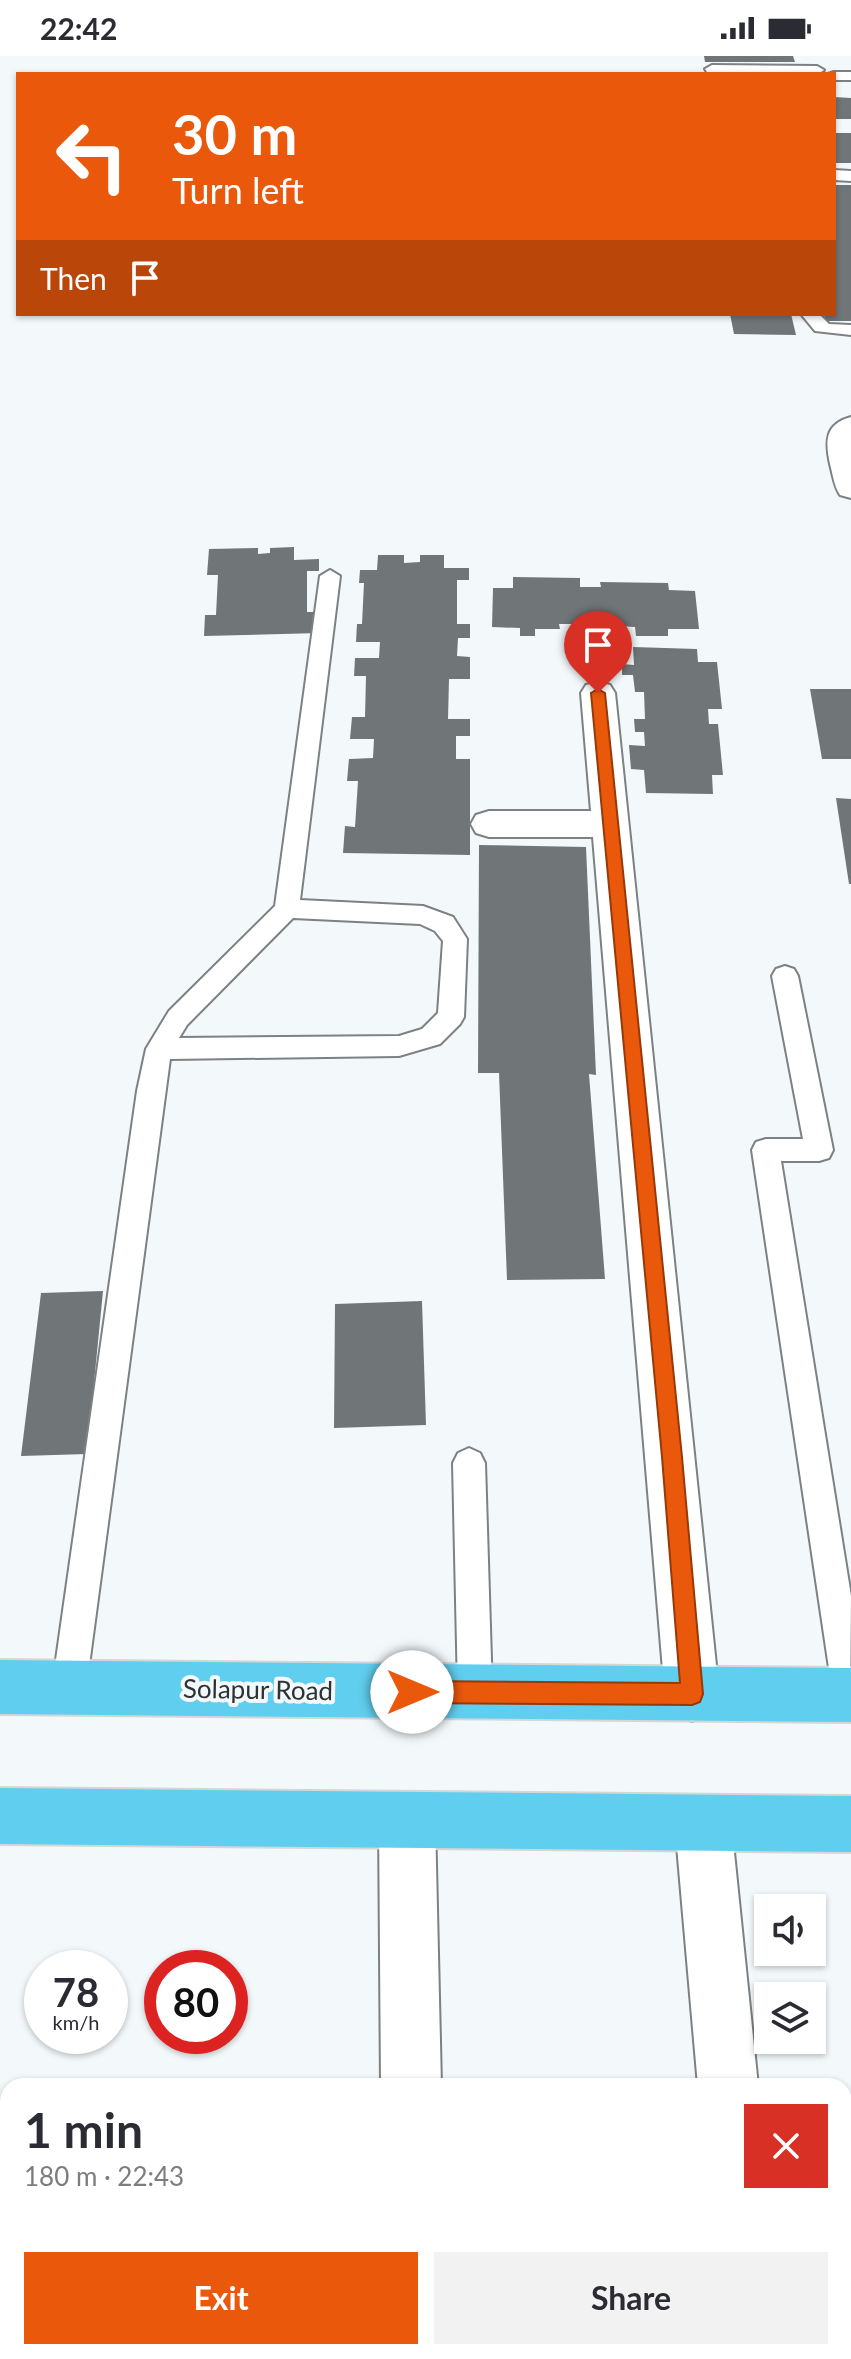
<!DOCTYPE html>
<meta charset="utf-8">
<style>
:root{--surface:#fff;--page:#f2f2f3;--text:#2b2b33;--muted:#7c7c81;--accent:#ea580c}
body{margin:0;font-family:Lato,sans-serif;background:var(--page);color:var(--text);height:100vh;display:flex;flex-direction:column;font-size:30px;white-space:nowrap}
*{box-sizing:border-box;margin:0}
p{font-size:26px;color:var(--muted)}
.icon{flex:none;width:44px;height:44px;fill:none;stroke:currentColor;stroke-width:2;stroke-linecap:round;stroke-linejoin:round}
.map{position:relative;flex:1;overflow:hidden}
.sheet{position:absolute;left:0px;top:2022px;width:852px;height:282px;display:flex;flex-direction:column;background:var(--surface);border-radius:24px 24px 0 0;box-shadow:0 2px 6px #0004}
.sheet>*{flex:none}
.guide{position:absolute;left:16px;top:16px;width:820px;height:244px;border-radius:0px;box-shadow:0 2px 6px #0004;background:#ea580c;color:#fff;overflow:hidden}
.controls{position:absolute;left:754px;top:1838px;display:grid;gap:16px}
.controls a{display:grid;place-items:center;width:72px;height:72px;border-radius:0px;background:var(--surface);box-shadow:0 2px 6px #0004;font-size:40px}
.speed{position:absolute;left:24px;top:1894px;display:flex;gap:16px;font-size:40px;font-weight:700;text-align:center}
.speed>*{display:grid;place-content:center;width:104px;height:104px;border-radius:50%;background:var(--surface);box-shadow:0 2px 6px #0004;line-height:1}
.speed small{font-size:20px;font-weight:400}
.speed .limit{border:12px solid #d22;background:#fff;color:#111}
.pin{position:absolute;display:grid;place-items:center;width:68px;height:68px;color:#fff;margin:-82px -34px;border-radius:50% 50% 50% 0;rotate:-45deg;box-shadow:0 0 8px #0007}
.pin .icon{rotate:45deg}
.me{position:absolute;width:88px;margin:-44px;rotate:90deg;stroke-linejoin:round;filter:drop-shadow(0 0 6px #0008)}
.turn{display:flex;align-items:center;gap:28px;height:168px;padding:0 24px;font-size:36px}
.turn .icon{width:104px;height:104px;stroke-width:2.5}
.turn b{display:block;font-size:56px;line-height:68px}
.then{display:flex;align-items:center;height:76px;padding:0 24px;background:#0003;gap:16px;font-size:30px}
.round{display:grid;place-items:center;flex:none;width:84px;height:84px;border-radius:0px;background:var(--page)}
.overview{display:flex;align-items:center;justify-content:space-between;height:136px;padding:0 24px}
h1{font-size:48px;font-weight:700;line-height:60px}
.primary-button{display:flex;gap:16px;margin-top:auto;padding:16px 24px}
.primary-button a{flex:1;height:92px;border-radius:0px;background:var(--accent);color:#fff;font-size:32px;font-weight:700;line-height:92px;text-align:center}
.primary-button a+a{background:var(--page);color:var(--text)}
.status{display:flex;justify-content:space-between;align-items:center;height:56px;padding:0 40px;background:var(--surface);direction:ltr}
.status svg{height:22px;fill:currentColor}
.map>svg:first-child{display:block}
</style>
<div class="status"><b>22:42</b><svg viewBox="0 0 49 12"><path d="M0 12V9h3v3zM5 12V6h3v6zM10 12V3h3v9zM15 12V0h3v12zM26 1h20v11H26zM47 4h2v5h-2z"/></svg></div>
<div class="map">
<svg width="851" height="2303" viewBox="0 0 851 2303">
<rect width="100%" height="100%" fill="#f3f9fb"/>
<path fill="#707577" d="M704 0H793L795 6H705Z
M834 41 851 42V63H834Z
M834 77H851V107H834Z
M834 129H851V265H825L824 258H834Z
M730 258H791L796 279 734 278Z
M294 491V504L319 503V515H307V556H320V577L204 580 205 559H216L218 519H207L209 493 258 492V498L270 497V492Z
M378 499H404V507L420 506V499H444V512H469V524H457V568H470V582H458L457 600 470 601V623H449L448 663H470V680H456V703H470V799L343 797 345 770 355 771 358 725H347L349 703 373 702 374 683H350L352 661H365L366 620H354L355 602H379L380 586H356L357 568H362L364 527H359L360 514H377Z
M513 521 580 522V531H601L600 526 668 527 669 534 695 535 699 573H668V580H636L635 571 617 570 616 576H598V568H559L560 573H535V580H520V572L492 571 493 532H513Z
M633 591 697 593 698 606H717L722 653H708L709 668H718L723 719H712L713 738 646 737 644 714 631 713 629 689 645 690 644 676H635L634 663H645L644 636H635L633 619H622V608L634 609Z
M810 633H851V703H822Z
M836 742 851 743V828H849Z
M479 789 586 791 596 1019 589 1018 605 1223 507 1224 499 1017H478Z
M103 1235 87 1398 21 1400 41 1237Z
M422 1245 426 1369 334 1372 335 1248Z"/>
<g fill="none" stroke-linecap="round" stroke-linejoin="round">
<defs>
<path id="service" d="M712 9 817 10 824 14 818 18 707 16 705 13Z
M834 16H851V24H834V18H828Z
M834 114 851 115V125L834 124Z
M801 258H819L829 268 851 269V279L815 275Z
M330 514 340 520 300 844 423 850 453 861 467 883 464 961 460 968 440 988 399 1000 170 1003 86 1632 81 1644 69 1649 57 1644 52 1632 137 1035 146 993 169 955 275 850 320 520ZM293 862 420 868 435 875 443 885 438 957 422 973 399 980 179 982 187 969Z
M785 910 794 913 798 920 833 1094 829 1102 819 1105H781L851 1540 850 1656 838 1651 833 1639 752 1094 756 1086 766 1083H803L772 920 776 913Z
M469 1392 480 1397 485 1407 492 1636 487 1648 475 1653 463 1648 458 1636 453 1407 458 1397Z"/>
<path id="minor" d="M851 361V442L840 439C834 430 833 419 830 408 825 385 825 368 851 361Z
M598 626 610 629 615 637 719 1638 711 1657 692 1665 673 1657 665 1638 593 781H489L476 777 471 768 476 759 489 755H591L581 637 586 629Z
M407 1736 427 1744 435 1764 441 2030H381L379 1764 387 1744Z
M703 1739 723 1747 731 1767 758 2030H698L675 1767 683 1747Z
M382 2296H448V2303H382Z
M720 2296H786V2303H720Z"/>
<path id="trunk" d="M0 1604 851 1612V1666L0 1658Z
M0 1732 851 1740V1796L0 1788Z"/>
</defs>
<use href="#service" stroke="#7c8183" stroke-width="4"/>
<use href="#minor" stroke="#7c8183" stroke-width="4"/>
<use href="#trunk" stroke="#d5d6d6" stroke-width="4"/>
<use href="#service" fill="#fff" fill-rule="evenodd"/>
<use href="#minor" fill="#fff" fill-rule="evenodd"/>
<use href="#trunk" fill="#60ceee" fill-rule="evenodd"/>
</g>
<path fill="#ea580c" stroke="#983908" stroke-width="2" d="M598 633 605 637 682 1401 703 1638 700 1646 692 1649 412 1647 405 1643 401 1636 405 1628 412 1625 680 1627 662 1401 591 637Z"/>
<g text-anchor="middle" stroke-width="8" stroke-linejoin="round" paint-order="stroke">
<g font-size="26" fill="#2f3232" stroke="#f3f9fb">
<text transform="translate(258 1634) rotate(1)" y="9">Solapur Road</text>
</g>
</g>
</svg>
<div class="controls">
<a><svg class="icon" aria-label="sound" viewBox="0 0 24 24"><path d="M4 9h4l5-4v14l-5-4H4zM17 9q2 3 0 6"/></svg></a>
<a><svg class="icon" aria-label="layers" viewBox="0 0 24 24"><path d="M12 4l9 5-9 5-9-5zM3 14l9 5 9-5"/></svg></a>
</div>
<div class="speed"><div>78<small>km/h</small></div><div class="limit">80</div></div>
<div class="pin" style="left:598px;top:637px;background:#d93025"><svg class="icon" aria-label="arrive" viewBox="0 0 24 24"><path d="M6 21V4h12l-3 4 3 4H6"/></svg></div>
<svg class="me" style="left:412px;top:1636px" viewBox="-20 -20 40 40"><circle r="19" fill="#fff"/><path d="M0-13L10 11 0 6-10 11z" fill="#ea580c"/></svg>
<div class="guide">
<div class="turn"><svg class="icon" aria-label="left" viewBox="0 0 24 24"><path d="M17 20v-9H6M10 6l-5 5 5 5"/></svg><div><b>30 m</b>Turn left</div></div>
<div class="then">Then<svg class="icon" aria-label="arrive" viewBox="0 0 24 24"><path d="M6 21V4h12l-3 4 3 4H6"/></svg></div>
</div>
<section class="sheet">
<div class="overview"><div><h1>1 min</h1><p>180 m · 22:43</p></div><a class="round" style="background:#d93025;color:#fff"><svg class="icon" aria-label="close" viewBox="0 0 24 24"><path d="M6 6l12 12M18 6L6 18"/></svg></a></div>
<div class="primary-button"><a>Exit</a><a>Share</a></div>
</section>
</div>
